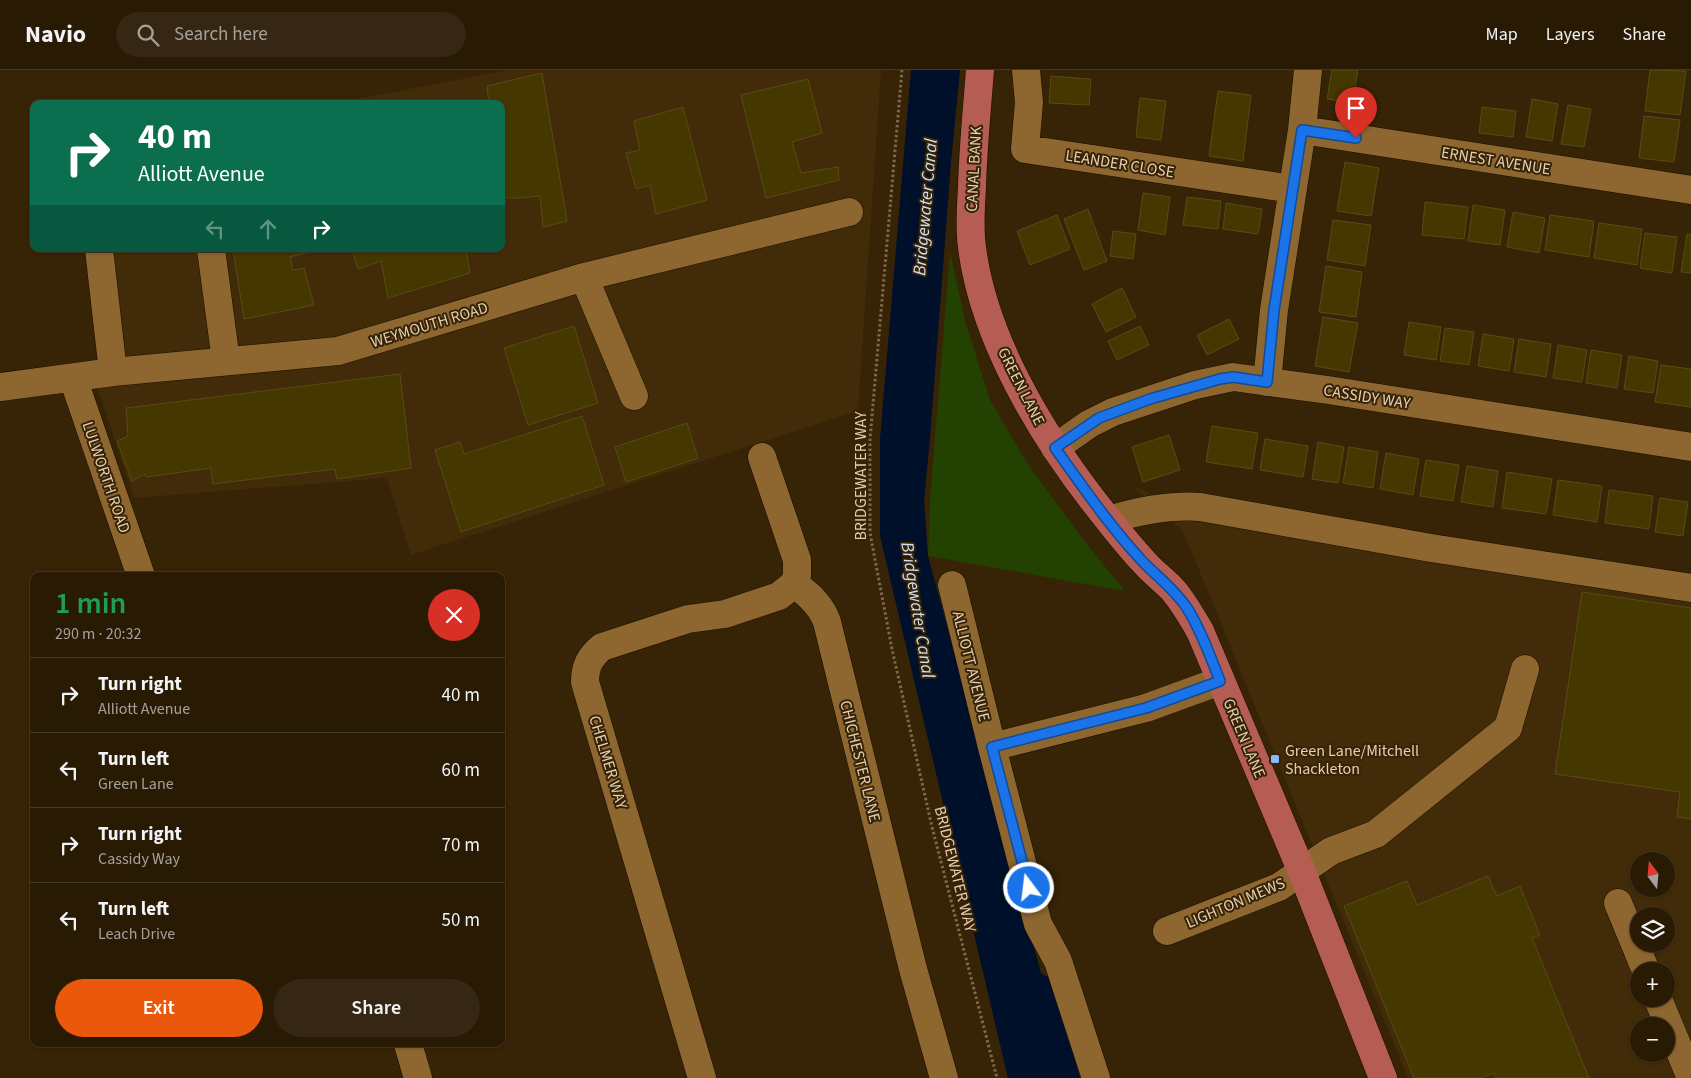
<!DOCTYPE html>
<meta charset="utf-8">
<style>
:root{--surface:#291a04;--page:#352713;--text:#f1f3f6;--muted:#a5a19a;--line:#453826;--accent:#ea580c}
body{margin:0;font-family:"Source Sans 3",sans-serif;background:var(--page);color:var(--text);height:100vh;display:flex;flex-direction:column;font-size:19px;white-space:nowrap}
*{box-sizing:border-box;margin:0}
p{font-size:16px;color:var(--muted)}
.icon{flex:none;width:28px;height:28px;fill:none;stroke:currentColor;stroke-width:2;stroke-linecap:round;stroke-linejoin:round}
.map{position:relative;flex:1;overflow:hidden}
.drawer{position:absolute;left:30px;top:502px;width:475px;height:475px;display:flex;flex-direction:column;background:var(--surface);border-radius:10px;box-shadow:0 1px 4px #0004,0 0 0 1px var(--line)}
.drawer>*{flex:none}
.banner{position:absolute;left:30px;top:30px;width:475px;height:152px;border-radius:10px;box-shadow:0 1px 4px #0004,0 0 0 1px var(--line);background:#0b6e4f;color:#fff;overflow:hidden}
.needle{width:32px;rotate:344deg}
.controls{position:absolute;left:1630px;top:782px;display:grid;gap:10px}
.controls a{display:grid;place-items:center;width:45px;height:45px;border-radius:50%;background:var(--surface);box-shadow:0 1px 4px #0004,0 0 0 1px var(--line);font-size:25px}
.pin{position:absolute;display:grid;place-items:center;width:42px;height:42px;color:#fff;margin:-51px -21px;border-radius:50% 50% 50% 0;rotate:-45deg;box-shadow:0 0 5px #0007}
.pin .icon{rotate:45deg}
.me{position:absolute;width:55px;margin:-28px;rotate:345deg;stroke-linejoin:round;filter:drop-shadow(0 0 4px #0008)}
.turn{display:flex;align-items:center;gap:18px;height:105px;padding:0 25px;font-size:22px}
.turn .icon{width:65px;height:65px;stroke-width:2.5}
.turn b{display:block;font-size:35px;line-height:42px}
.lanes{display:flex;align-items:center;height:48px;padding:0 25px;background:#0003;justify-content:center;gap:25px;direction:ltr}
.lanes .off{opacity:.35}
.round{display:grid;place-items:center;flex:none;width:52px;height:52px;border-radius:26px;background:var(--page)}
.summary{display:flex;align-items:center;justify-content:space-between;height:85px;padding:0 25px}
h1{font-size:30px;font-weight:600;line-height:38px;color:#1e9e55}
.cta{display:flex;gap:10px;margin-top:auto;padding:10px 25px}
.cta a{flex:1;height:58px;border-radius:30px;background:var(--accent);color:#fff;font-size:20px;font-weight:600;line-height:58px;text-align:center}
.cta a+a{background:var(--page);color:var(--text)}
ul{padding:0;list-style:none}
li{display:flex;align-items:center;gap:15px;height:75px;padding:0 25px;border-top:1px solid var(--line)}
li div{flex:1}
li b{display:block;font-size:19px}
li em{font-style:normal}
header{display:flex;align-items:center;gap:30px;box-sizing:border-box;height:70px;padding:0 25px;background:var(--surface);border-bottom:1px solid var(--line)}
header strong{font-size:24px}
nav{display:flex;gap:28px;margin-inline-start:auto;font-size:18px}
.search{width:350px;height:45px;background:var(--page);display:flex;align-items:center;gap:12px;box-sizing:border-box;padding:0 18px;border-radius:28px;color:var(--muted);font-size:19px}
.map>svg:first-child{display:block}
</style>
<header>
<strong>Navio</strong>
<div class="search"><svg class="icon" aria-label="search" viewBox="0 0 24 24"><circle cx="10" cy="10" r="6"/><path d="M15 15l6 6"/></svg>Search here</div>
<nav><a>Map</a><a>Layers</a><a>Share</a></nav>
</header>
<div class="map">
<svg width="1691" height="1008" viewBox="0 0 1691 1008">
<rect width="100%" height="100%" fill="#372305"/>
<path fill="#422b08" fill-rule="evenodd" d="M510 0H881L858 341 411 485 387 408 134 428 99 322 106 179H501V34H329Z
M1131 415 1151 424 1199 431 1691 510V1008H1408L1183 461ZM1639 791H1666V819H1639ZM1639 846H1666V874H1639ZM1639 901H1666V929H1639ZM1639 956H1666V984H1639Z"/>
<path fill="#234201" d="M950 182 966 254 990 330 1027 393 1085 472 1125 521 928 486 930 429Z"/>
<path fill="#000f2a" d="M911 0H960L951 92 930 368 924 431 928 486 1041 903 1053 910 1080 1008H1008L880 466V369Z"/>
<path fill="#453700" stroke="#594b18" d="M1332 0H1358L1352 33 1327 29Z
M1650 0 1686 1 1680 45 1645 41Z
M542 3 567 151 543 157 540 126 520 128H502L501 34H489L487 16Z
M1051 6 1091 9 1089 35 1049 33Z
M808 9 822 63 792 72 801 103 838 97 839 110 766 128 741 25Z
M1218 21 1251 25 1243 91 1209 86Z
M1140 28 1166 31 1161 70 1136 67Z
M1532 29 1558 34 1552 71 1526 67Z
M1568 35 1591 39 1584 77 1561 74Z
M683 37 707 130 656 144 650 115 636 119 626 83 640 80 634 51Z
M1482 37 1516 41 1513 67 1479 63Z
M1644 46 1680 50 1674 92 1639 88Z
M1345 92 1379 98 1371 146 1337 141Z
M1143 123 1170 127 1165 165 1138 160Z
M1187 127 1221 131 1218 159 1183 155Z
M1425 132 1468 137 1464 169 1422 165Z
M1226 133 1262 139 1258 164 1223 159Z
M1473 135 1505 140 1500 175 1468 171Z
M1088 139 1107 191 1084 200 1064 149Z
M1513 142 1545 148 1539 183 1507 177Z
M1057 145 1070 179 1030 195 1017 161Z
M1550 145 1594 151 1589 187 1545 180Z
M1333 150 1371 155 1365 196 1327 190Z
M1599 153 1642 159 1637 195 1594 188Z
M1113 161 1136 164 1133 189 1110 186Z
M1645 163 1677 167 1672 203 1640 198Z
M1687 164 1691 165V203L1681 202Z
M233 179H321L290 187 293 200 304 198 314 235 244 249Z
M352 179H466L470 203 388 228 381 191 358 199Z
M1326 196 1362 202 1356 247 1319 242Z
M1122 218 1136 247 1106 262 1092 234Z
M1323 247 1358 253 1349 302 1315 296Z
M1229 249 1239 269 1207 285 1197 265Z
M1409 252 1441 257 1436 290 1404 285Z
M574 256 598 333 528 355 504 278Z
M1140 256 1149 275 1117 290 1108 271Z
M1445 258 1474 262 1469 295 1440 291Z
M1483 264 1514 269 1509 301 1478 296Z
M1519 269 1551 274 1546 307 1514 302Z
M1558 275 1587 280 1582 312 1553 308Z
M1591 280 1622 285 1617 318 1586 313Z
M1629 286 1658 291 1653 323 1624 319Z
M1661 295 1691 299V337L1655 332Z
M400 304 411 398 337 409 335 399 213 414 211 398 146 407 145 404 132 411 117 371 128 366 126 338Z
M582 346 604 415 461 462 435 380 460 372 464 384Z
M687 353 698 388 626 412 615 377Z
M1212 356 1258 363 1252 399 1206 392Z
M1169 365 1180 400 1143 412 1132 377Z
M1265 369 1308 376 1303 407 1260 400Z
M1318 372 1344 377 1338 413 1312 409Z
M1349 377 1378 382 1373 418 1343 413Z
M1386 383 1419 389 1413 425 1380 419Z
M1426 390 1459 395 1453 431 1420 426Z
M1467 396 1498 401 1493 437 1461 432Z
M1507 402 1552 409 1546 444 1502 438Z
M1558 410 1602 416 1597 452 1553 445Z
M1609 420 1653 426 1649 459 1605 453Z
M1660 428 1688 432 1683 466 1655 462Z
M1582 522 1691 538V749L1677 747 1680 722 1555 704Z
M1488 806 1497 826 1520 816 1540 865 1532 868 1589 1008H1496L1494 1003 1481 1008H1414L1344 836 1407 811 1417 835Z"/>
<g fill="none" stroke-linecap="round" stroke-linejoin="round">
<defs>
<path id="minor" d="M1026 0 1029 32 1025 79 1293 119
M1302 60 1691 120
M99 179 113 302
M211 179 226 291
M584 207 634 326
M73 308 141 506
M1267 312 1274 240 1302 60 1308 0
M0 317 113 302 338 281 584 207 849 142
M1055 378 1089 354 1113 342 1195 315 1233 307 1328 320 1691 377
M1109 450C1138 441 1169 435 1200 437L1431 478 1691 518
M794 514C809 524 821 535 827 552L913 899 944 1008
M952 515 992 677
M1618 833 1646 901
M1167 861 1279 817 1331 781 1376 764 1508 658 1525 599
M1658 929 1691 1008
M408 974 418 1008
M702 1008 585 612C585 596 590 587 602 577L688 549 725 544 779 526 794 514 797 506V490L762 387
M1096 1008 1058 891 1038 854 992 677 1146 638 1220 611"/>
<path id="major" d="M980 0C977 39 973 78 972 117 971 137 969 157 972 177 983 267 1040 362 1095 433 1111 453 1126 473 1143 491 1152 502 1164 510 1173 520 1184 533 1192 547 1200 561L1302 802 1383 1008"/>
</defs>
<use href="#minor" stroke="#1a0e01" stroke-width="29"/>
<use href="#major" stroke="#1a0e01" stroke-width="29"/>
<path stroke="#7e694d" stroke-width="3" stroke-dasharray="2.5 2.5" stroke-linecap="butt" d="M902 0 870 369V463L892 579 932 757 997 1008"/>
<use href="#minor" stroke="#8e6730" stroke-width="28"/>
<use href="#major" stroke="#b65d53" stroke-width="28"/>
</g>
<g fill="none" stroke-linecap="round" stroke-linejoin="round">
<defs>
<path id="route" d="M1029 818 992 677 1146 638 1220 611C1210 586 1201 560 1187 538 1175 520 1159 508 1144 493 1111 458 1083 417 1055 378L1099 348 1150 329 1220 309 1233 307 1267 312 1274 240 1302 60 1356 68"/>
</defs>
<use href="#route" stroke="#114b97" stroke-width="12"/>
<use href="#route" stroke="#1a73e8" stroke-width="9"/>
</g>
<rect fill="#85bbfb" stroke="#372305" stroke-width="2" x="1270" y="684" width="10" height="10" rx="2.5"/>
<g text-anchor="middle" stroke-width="4" stroke-linejoin="round" paint-order="stroke">
<g font-size="16" fill="#e5cfb4" stroke="#372305">
<text transform="translate(1496 90) rotate(9)" y="6">ERNEST AVENUE</text>
<text transform="translate(1120 93) rotate(9)" y="6">LEANDER CLOSE</text>
<text transform="translate(973 99) rotate(-87)" y="6">CANAL BANK</text>
<text transform="translate(429 254) rotate(-17)" y="6">WEYMOUTH ROAD</text>
<text transform="translate(1022 316) rotate(63)" y="6">GREEN LANE</text>
<text transform="translate(1367 326) rotate(9)" y="6">CASSIDY WAY</text>
<text transform="translate(860 406) rotate(-90)" y="6">BRIDGEWATER WAY</text>
<text transform="translate(107 407) rotate(71)" y="6">LULWORTH ROAD</text>
<text transform="translate(972 596) rotate(76)" y="6">ALLIOTT AVENUE</text>
<text transform="translate(1245 668) rotate(67)" y="6">GREEN LANE</text>
<text transform="translate(861 691) rotate(76)" y="6">CHICHESTER LANE</text>
<text transform="translate(609 692) rotate(73)" y="6">CHELMER WAY</text>
<text transform="translate(956 799) rotate(76)" y="6">BRIDGEWATER WAY</text>
<text transform="translate(1235 832) rotate(-23)" y="6">LIGHTON MEWS</text>
</g>
<g font-size="16" fill="#e5cfb4" stroke="#372305" text-anchor="start">
<text x="1285" y="686">Green Lane/Mitchell<tspan x="1285" dy="18">Shackleton</tspan></text>
</g>
<g font-size="18" font-style="italic" fill="#cee0f7" stroke="#372305">
<text transform="translate(925 137) rotate(-85)" y="6">Bridgewater Canal</text>
<text transform="translate(918 540) rotate(81)" y="6">Bridgewater Canal</text>
</g>
</g>
</svg>
<div class="controls">
<a><svg class="needle" viewBox="-14 -14 28 28"><path d="M0-13l5 13h-10z" fill="#e53935"/><path d="M0 13l5-13h-10z" fill="#a5a19a"/></svg></a>
<a><svg class="icon" aria-label="layers" viewBox="0 0 24 24"><path d="M12 4l9 5-9 5-9-5zM3 14l9 5 9-5"/></svg></a>
<a>+</a>
<a>−</a>
</div>
<div class="pin" style="left:1356px;top:68px;background:#d93025"><svg class="icon" aria-label="arrive" viewBox="0 0 24 24"><path d="M6 21V4h12l-3 4 3 4H6"/></svg></div>
<svg class="me" style="left:1029px;top:818px" viewBox="-20 -20 40 40"><circle r="17" fill="#1a73e8" stroke="#fff" stroke-width="3"/><path d="M0-11L8 9 0 5-8 9z" fill="#fff"/></svg>
<div class="banner">
<div class="turn"><svg class="icon" aria-label="right" viewBox="0 0 24 24"><path d="M7 20v-9h11M14 6l5 5-5 5"/></svg><div><b>40 m</b>Alliott Avenue</div></div>
<div class="lanes"><svg class="icon off" aria-label="left" viewBox="0 0 24 24"><path d="M17 20v-9H6M10 6l-5 5 5 5"/></svg><svg class="icon off" aria-label="ahead" viewBox="0 0 24 24"><path d="M12 20V5M6 11l6-6 6 6"/></svg><svg class="icon" aria-label="right" viewBox="0 0 24 24"><path d="M7 20v-9h11M14 6l5 5-5 5"/></svg></div>
</div>
<section class="drawer">
<div class="summary"><div><h1>1 min</h1><p>290 m · 20:32</p></div><a class="round" style="background:#d93025;color:#fff"><svg class="icon" aria-label="close" viewBox="0 0 24 24"><path d="M6 6l12 12M18 6L6 18"/></svg></a></div>
<ul>
<li><svg class="icon" aria-label="right" viewBox="0 0 24 24"><path d="M7 20v-9h11M14 6l5 5-5 5"/></svg><div><b>Turn right</b><p>Alliott Avenue</p></div><em>40 m</em></li>
<li><svg class="icon" aria-label="left" viewBox="0 0 24 24"><path d="M17 20v-9H6M10 6l-5 5 5 5"/></svg><div><b>Turn left</b><p>Green Lane</p></div><em>60 m</em></li>
<li><svg class="icon" aria-label="right" viewBox="0 0 24 24"><path d="M7 20v-9h11M14 6l5 5-5 5"/></svg><div><b>Turn right</b><p>Cassidy Way</p></div><em>70 m</em></li>
<li><svg class="icon" aria-label="left" viewBox="0 0 24 24"><path d="M17 20v-9H6M10 6l-5 5 5 5"/></svg><div><b>Turn left</b><p>Leach Drive</p></div><em>50 m</em></li>
</ul>
<div class="cta"><a>Exit</a><a>Share</a></div>
</section>
</div>
